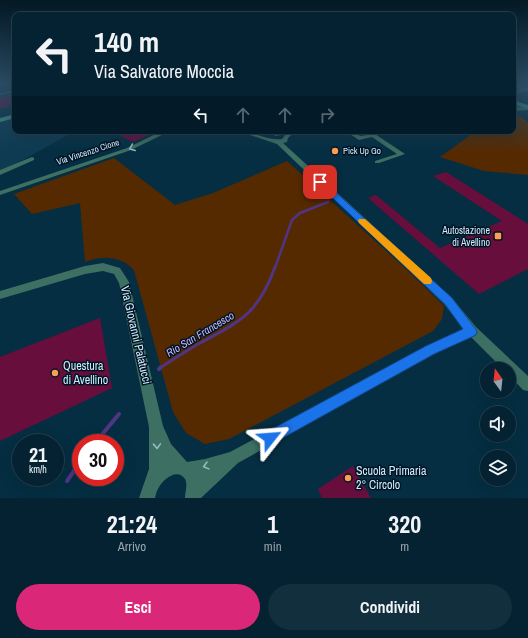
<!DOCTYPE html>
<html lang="it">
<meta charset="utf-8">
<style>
:root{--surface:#042232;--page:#122f3e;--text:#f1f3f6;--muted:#97a4ac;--line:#253f4d;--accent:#db2777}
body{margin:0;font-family:"Archivo Narrow",sans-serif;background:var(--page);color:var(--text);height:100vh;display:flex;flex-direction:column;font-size:15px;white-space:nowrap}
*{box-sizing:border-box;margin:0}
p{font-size:13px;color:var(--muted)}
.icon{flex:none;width:22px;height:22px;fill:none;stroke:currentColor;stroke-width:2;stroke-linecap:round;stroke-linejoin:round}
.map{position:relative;height:498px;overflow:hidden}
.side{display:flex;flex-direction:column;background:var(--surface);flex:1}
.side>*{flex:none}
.hud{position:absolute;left:12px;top:12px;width:504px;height:122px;border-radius:8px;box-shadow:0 4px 16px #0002,0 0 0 1px var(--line);background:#042232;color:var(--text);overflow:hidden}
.needle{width:26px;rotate:345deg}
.buttons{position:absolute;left:480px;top:362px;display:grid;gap:8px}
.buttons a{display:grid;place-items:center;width:36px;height:36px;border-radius:50%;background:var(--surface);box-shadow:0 4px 16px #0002,0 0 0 1px var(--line);font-size:20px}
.speed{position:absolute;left:12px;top:434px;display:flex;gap:8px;font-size:20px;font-weight:700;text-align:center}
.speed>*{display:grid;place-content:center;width:52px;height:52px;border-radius:50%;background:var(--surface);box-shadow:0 4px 16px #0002,0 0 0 1px var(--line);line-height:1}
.speed small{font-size:10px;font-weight:400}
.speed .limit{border:6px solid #d22;background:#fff;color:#111}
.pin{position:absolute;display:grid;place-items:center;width:34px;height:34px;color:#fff;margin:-17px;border-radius:8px;box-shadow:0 2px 6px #0006}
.me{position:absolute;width:44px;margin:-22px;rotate:62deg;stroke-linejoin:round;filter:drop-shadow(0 0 3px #0008)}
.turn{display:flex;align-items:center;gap:14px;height:84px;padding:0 16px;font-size:18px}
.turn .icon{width:52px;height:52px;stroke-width:2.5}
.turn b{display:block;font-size:28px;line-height:34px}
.lanes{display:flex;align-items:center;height:38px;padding:0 16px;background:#0003;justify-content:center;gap:20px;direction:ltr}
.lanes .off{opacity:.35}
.eta{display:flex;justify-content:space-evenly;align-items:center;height:68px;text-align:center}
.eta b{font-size:24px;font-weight:700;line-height:28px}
.primary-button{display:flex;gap:8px;margin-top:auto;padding:8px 16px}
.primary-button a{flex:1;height:46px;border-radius:24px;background:var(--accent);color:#fff;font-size:16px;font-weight:700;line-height:46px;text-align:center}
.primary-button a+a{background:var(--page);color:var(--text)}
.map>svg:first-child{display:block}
</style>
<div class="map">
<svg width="528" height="498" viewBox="0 0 528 498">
<rect width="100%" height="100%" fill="#052e42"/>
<path fill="#0d3b52" d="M15 117V131H75L14 165 0 170V121Z"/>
<path fill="#562a01" d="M513 112 528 122V175L484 171 440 157 476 131H513Z
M114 158 175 205 213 193 287 161 406 269 444 306 442 319 433 331 229 439 205 444 186 433 173 412 134 270C121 256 102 255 85 262L80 203 32 214 14 194Z"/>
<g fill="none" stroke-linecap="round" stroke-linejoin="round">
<path stroke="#503584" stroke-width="2.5" d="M275 268 292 220 300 213 328 202"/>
<path stroke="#503584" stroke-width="3" d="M160 368C174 359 187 350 202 342 218 333 236 325 249 312 262 299 269 284 275 267"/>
<path stroke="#503584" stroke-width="4" d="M159 369 161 367
M95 443 119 414
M67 481 81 461"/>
</g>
<path fill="#680e3c" d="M7 95H15V102L5 108H0V97Z
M111 131H158L133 142Z
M446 172 528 224V269L479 294 368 198 376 195 440 248 502 221 433 176Z
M100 318 112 388 0 441V357Z
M353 466 371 498H322L318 489Z"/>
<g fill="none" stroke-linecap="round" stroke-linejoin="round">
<path fill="#3d6f63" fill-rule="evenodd" d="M513 84 528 88V91L513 94V92L521 89 513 87Z
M15 90V92L0 95V93Z
M528 106V110L513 111V107Z
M162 131H170L131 150 0 195V191L127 148Z
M238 131C253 131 267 141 282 139L286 134 275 136V134L283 131H295L288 138 287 142 283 143 452 298 476 327 528 376V391L523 390 509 375V369H503L471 337 434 354 238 463 201 498H185C185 492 188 484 185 479 177 467 162 480 158 489 156 492 156 495 155 498H139L149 469V427L119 283 114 274 103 271 85 274 0 299V291L85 266 103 263 120 268 129 282 163 426 171 444 187 462 205 459 230 452 426 346 464 329 444 304 277 144Z
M345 131H352L360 136 375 134 405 154 379 163H375V161L397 154 372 137 359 140Z
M32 157 34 158V160L0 175V170Z"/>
<path fill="#419683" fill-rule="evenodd" d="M513 100 528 105V109L513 104Z
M15 114V118L0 122V118Z"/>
</g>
<defs><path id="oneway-chevron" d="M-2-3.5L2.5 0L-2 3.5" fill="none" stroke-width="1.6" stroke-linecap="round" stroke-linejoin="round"/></defs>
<g stroke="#95bac0">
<use href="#oneway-chevron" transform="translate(132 148) rotate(157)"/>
<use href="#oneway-chevron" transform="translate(157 446) rotate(88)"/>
<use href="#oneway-chevron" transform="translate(206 466) rotate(165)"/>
</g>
<linearGradient id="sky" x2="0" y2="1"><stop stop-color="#031924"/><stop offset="0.55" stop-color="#2a4c65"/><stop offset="1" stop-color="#2a4c65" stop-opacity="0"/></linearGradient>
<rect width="528" height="153" fill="url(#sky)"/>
<path fill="#1a73e8" stroke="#114b97" d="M320 179 322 180 452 298 477 331 476 335 434 354 270 445 265 443 263 438 265 433 426 346 463 329 445 304 317 183V180Z"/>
<path fill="#f59e0b" d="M359 219H365L431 278 432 281 431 284H424L359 223 358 221Z"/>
<g fill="#fc9d54" stroke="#001524" stroke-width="1.5">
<circle cx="335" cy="151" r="4"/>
<rect x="494" y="232" width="8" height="8" rx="2"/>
<circle cx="55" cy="373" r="4"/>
<circle cx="348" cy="478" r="4"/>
</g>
<g text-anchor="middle" stroke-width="3" stroke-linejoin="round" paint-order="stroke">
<g font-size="9" fill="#d0ecfe" stroke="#001524" text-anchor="start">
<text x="343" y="154">Pick Up Go</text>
</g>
<g font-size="9" fill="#d0ecfe" stroke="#001524">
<text transform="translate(88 152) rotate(-18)" y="3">Via Vincenzo Cione</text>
</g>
<g font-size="10" fill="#d0ecfe" stroke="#001524" text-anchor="end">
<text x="490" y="234">Autostazione<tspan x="490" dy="12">di Avellino</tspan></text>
</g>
<g font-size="11" font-style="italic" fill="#c5b3f6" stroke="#001524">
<text transform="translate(200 334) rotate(-31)" y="4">Rio San Francesco</text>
</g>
<g font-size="12" fill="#d0ecfe" stroke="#001524">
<text transform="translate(136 335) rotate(77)" y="4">Via Giovanni Palatucci</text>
</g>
<g font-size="12" fill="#d0ecfe" stroke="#001524" text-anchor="start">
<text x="63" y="370">Questura<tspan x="63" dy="14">di Avellino</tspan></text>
<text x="356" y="475">Scuola Primaria<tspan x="356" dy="14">2° Circolo</tspan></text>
</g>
</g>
</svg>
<div class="buttons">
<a><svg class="needle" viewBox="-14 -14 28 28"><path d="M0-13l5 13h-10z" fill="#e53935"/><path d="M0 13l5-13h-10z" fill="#97a4ac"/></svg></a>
<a><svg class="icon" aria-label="sound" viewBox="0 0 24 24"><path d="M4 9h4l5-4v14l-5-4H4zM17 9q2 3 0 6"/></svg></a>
<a><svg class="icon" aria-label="layers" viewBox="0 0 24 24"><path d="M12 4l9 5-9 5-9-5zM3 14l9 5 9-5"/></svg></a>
</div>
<div class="speed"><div>21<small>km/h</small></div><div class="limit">30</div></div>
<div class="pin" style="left:320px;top:182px;background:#d93025"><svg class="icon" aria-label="arrive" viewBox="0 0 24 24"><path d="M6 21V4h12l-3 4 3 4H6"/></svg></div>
<svg class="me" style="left:270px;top:438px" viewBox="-20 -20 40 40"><path d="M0-17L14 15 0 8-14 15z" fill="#1a73e8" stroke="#fff" stroke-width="4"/></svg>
<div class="hud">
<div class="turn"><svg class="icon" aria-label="left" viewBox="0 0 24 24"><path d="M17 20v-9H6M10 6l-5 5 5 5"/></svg><div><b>140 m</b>Via Salvatore Moccia</div></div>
<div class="lanes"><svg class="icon" aria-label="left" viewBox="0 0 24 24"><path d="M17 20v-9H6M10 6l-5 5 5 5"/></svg><svg class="icon off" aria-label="ahead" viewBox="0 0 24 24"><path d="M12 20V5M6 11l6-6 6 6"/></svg><svg class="icon off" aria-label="ahead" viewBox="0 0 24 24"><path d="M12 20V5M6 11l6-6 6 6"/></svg><svg class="icon off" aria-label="right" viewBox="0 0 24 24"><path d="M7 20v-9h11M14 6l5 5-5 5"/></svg></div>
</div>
</div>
<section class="side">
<div class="eta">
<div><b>21:24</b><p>Arrivo</p></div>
<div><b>1</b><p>min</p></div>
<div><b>320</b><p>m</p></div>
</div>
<div class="primary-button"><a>Esci</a><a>Condividi</a></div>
</section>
